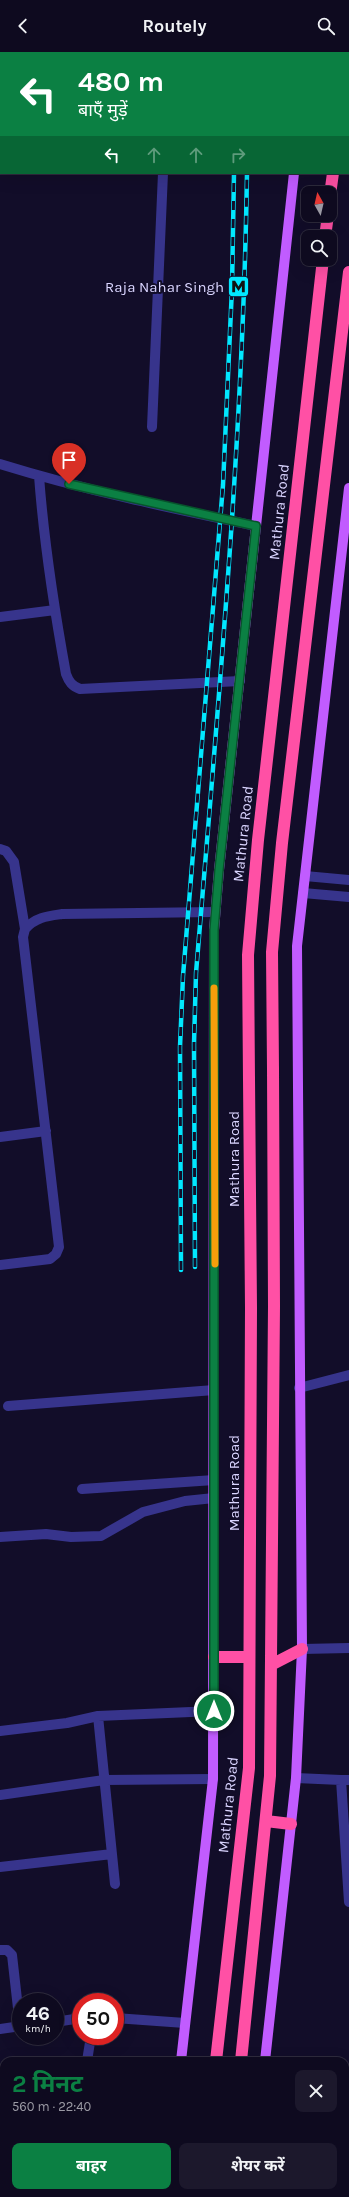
<!DOCTYPE html>
<html lang="hi">
<meta charset="utf-8">
<style>
:root{--surface:#0e0a1f;--page:#1c182c;--text:#f1f3f6;--muted:#9b9aa4;--line:#2e2b3d;--accent:#0b8043}
body{margin:0;font-family:Karla,"Noto Sans Devanagari",sans-serif;background:var(--page);color:var(--text);height:100vh;display:flex;flex-direction:column;font-size:15px;white-space:nowrap}
*{box-sizing:border-box;margin:0}
p{font-size:13px;color:var(--muted)}
.icon{flex:none;width:22px;height:22px;fill:none;stroke:currentColor;stroke-width:2;stroke-linecap:round;stroke-linejoin:round}
.map{position:relative;flex:1;overflow:hidden}
.side{position:absolute;left:0px;top:2005px;width:349px;height:140px;display:flex;flex-direction:column;background:var(--surface);border-radius:12px 12px 0 0;box-shadow:0 4px 16px #0002,0 0 0 1px var(--line)}
.side>*{flex:none}
.banner{position:absolute;left:0px;top:0px;width:349px;height:122px;box-shadow:0 4px 16px #0002,0 0 0 1px var(--line);background:#0b8043;color:#fff;overflow:hidden}
.needle{width:26px;rotate:352deg}
.fabs{position:absolute;left:301px;top:134px;display:grid;gap:8px}
.fabs a{display:grid;place-items:center;width:36px;height:36px;border-radius:8px;background:var(--surface);box-shadow:0 4px 16px #0002,0 0 0 1px var(--line);font-size:20px}
.speed{position:absolute;left:12px;top:1941px;display:flex;gap:8px;font-size:20px;font-weight:700;text-align:center}
.speed>*{display:grid;place-content:center;width:52px;height:52px;border-radius:50%;background:var(--surface);box-shadow:0 4px 16px #0002,0 0 0 1px var(--line);line-height:1}
.speed small{font-size:10px;font-weight:400}
.speed .limit{border:6px solid #d22;background:#fff;color:#111}
.pin{position:absolute;display:grid;place-items:center;width:34px;height:34px;color:#fff;margin:-41px -17px;border-radius:50% 50% 50% 0;rotate:-45deg;box-shadow:0 0 4px #0007}
.pin .icon{rotate:45deg}
.me{position:absolute;width:44px;margin:-22px;rotate:0deg;stroke-linejoin:round;filter:drop-shadow(0 0 3px #0008)}
.turn{display:flex;align-items:center;gap:14px;height:84px;padding:0 12px;font-size:18px}
.turn .icon{width:52px;height:52px;stroke-width:2.5}
.turn b{display:block;font-size:28px;line-height:34px}
.lanes{display:flex;align-items:center;height:38px;padding:0 12px;background:#0003;justify-content:center;gap:20px;direction:ltr}
.lanes .off{opacity:.35}
.round{display:grid;place-items:center;flex:none;width:42px;height:42px;border-radius:8px;background:var(--page)}
.headline{display:flex;align-items:center;justify-content:space-between;height:68px;padding:0 12px}
h1{font-size:24px;font-weight:700;line-height:30px;color:var(--accent)}
.action{display:flex;gap:8px;margin-top:auto;padding:8px 12px}
.action a{flex:1;height:46px;border-radius:8px;background:var(--accent);color:#fff;font-size:16px;font-weight:700;line-height:46px;text-align:center}
.action a+a{background:var(--page);color:var(--text)}
header{display:flex;justify-content:space-between;align-items:center;height:52px;padding:0 12px;background:var(--surface);font-size:18px;font-weight:700}
.map>svg:first-child{display:block}
</style>
<header><svg class="icon" aria-label="back" viewBox="0 0 24 24"><path d="M15 5l-7 7 7 7"/></svg>Routely<svg class="icon" aria-label="search" viewBox="0 0 24 24"><circle cx="10" cy="10" r="6"/><path d="M15 15l6 6"/></svg></header>
<div class="map">
<svg width="349" height="2145" viewBox="0 0 349 2145">
<rect width="100%" height="100%" fill="#120d29"/>
<g fill="none" stroke-linecap="round" stroke-linejoin="round">
<path stroke="#37348c" stroke-width="10" d="M147 0V1
M0 24H1
M348 75H349
M152 375 163 121
M0 412C84 438 170 456 256 474
M39 424C44 491 54 556 66 622 69 630 72 634 80 637L240 629
M0 565 55 558
M0 797 6 799 14 810 25 877 23 885 59 1195 56 1202 50 1207 0 1213
M305 824 349 828
M303 841 349 845
M25 877C36 865 48 864 62 862L215 860
M0 1085 46 1079
M299 1336 349 1323
M8 1354 214 1338
M82 1437 214 1428
M0 1485 46 1482 71 1485 101 1484 143 1460 185 1449 214 1446
M302 1597 349 1596
M98 1664 115 1832
M0 1679 67 1671 98 1664 214 1659
M296 1726 341 1728
M349 1728H341L349 1850
M0 1743 104 1728 213 1727
M0 1815 112 1802
M0 1898H7L12 1903 20 1974
M115 1966 185 1971
M55 1970 81 1966
M0 1977 21 1974
M87 2009 91 1984
M0 2058 4 2057"/>
<path stroke="#c15cff" stroke-width="10" d="M304 1V0
M181 2009 213 1727 214 878 219 818 294 121
M265 2009 296 1726 302 1597 297 894 349 436
M167 2145V2141
M251 2145 252 2141"/>
<path stroke="#ff50a5" stroke-width="12" d="M345 1V0
M330 143 333 121
M325 185 328 163
M214 1605H249
M271 1613 302 1597
M266 1769 291 1772
M216 2009 249 1716 251 1256 249 1027
M241 2009 270 1724 274 1254 273 1017
M201 2145V2141
M223 2145 224 2141"/>
<defs>
<path id="rail" d="M236 1V0
M249 1V0
M195 1215 194 992 196 921C218 654 243 388 247 121
M181 1218 180 995 183 924 223 433 232 236 234 121"/>
</defs>
<use href="#rail" stroke="#01e7ff" stroke-width="4.5"/>
<use href="#rail" stroke="#120d29" stroke-width="3" stroke-dasharray="9" stroke-linecap="butt"/>
<path stroke="#ff50a5" stroke-width="12" d="M273 1017 272 900 282 791 349 220
M249 1027 248 903 258 788 323 207"/>
</g>
<g fill="none" stroke-linecap="round" stroke-linejoin="round">
<defs>
<path id="route" d="M69 432 256 474 219 818 214 878V1659"/>
</defs>
<use href="#route" stroke="#07532c" stroke-width="10"/>
<use href="#route" stroke="#0b8043" stroke-width="7"/>
<path stroke="#f59e0b" stroke-width="7" d="M214 936 215 1212"/>
</g>
<defs>
<symbol id="metro-square" viewBox="-11 -11 22 22"><rect x="-9" y="-9" width="18" height="18" rx="4" fill="#01e7ff" stroke="#120d29"/><path d="M-5.5 5V-5H-3L0 0L3-5H5.5V5H3V-.5L0 4L-3-.5V5Z" fill="#111"/></symbol>
</defs>
<g fill-rule="evenodd">
<use href="#metro-square" x="226" y="222" width="25" height="25"/>
</g>
<g text-anchor="middle" stroke-width="4" stroke-linejoin="round" paint-order="stroke">
<g font-size="15" fill="#dad5ff" stroke="#120d29" text-anchor="end">
<text x="224" y="240">Raja Nahar Singh</text>
</g>
<g font-size="15" fill="#dad5ff" stroke="#120d29">
<text transform="translate(279 460) rotate(-84)" y="5">Mathura Road</text>
<text transform="translate(243 782) rotate(-84)" y="5">Mathura Road</text>
<text transform="translate(234 1107) rotate(-90)" y="5">Mathura Road</text>
<text transform="translate(234 1431) rotate(-90)" y="5">Mathura Road</text>
<text transform="translate(228 1753) rotate(-84)" y="5">Mathura Road</text>
</g>
</g>
</svg>
<div class="fabs">
<a><svg class="needle" viewBox="-14 -14 28 28"><path d="M0-13l5 13h-10z" fill="#e53935"/><path d="M0 13l5-13h-10z" fill="#9b9aa4"/></svg></a>
<a><svg class="icon" aria-label="search" viewBox="0 0 24 24"><circle cx="10" cy="10" r="6"/><path d="M15 15l6 6"/></svg></a>
</div>
<div class="speed"><div>46<small>km/h</small></div><div class="limit">50</div></div>
<div class="pin" style="left:69px;top:432px;background:#d93025"><svg class="icon" aria-label="arrive" viewBox="0 0 24 24"><path d="M6 21V4h12l-3 4 3 4H6"/></svg></div>
<svg class="me" style="left:214px;top:1659px" viewBox="-20 -20 40 40"><circle r="17" fill="#0b8043" stroke="#fff" stroke-width="3"/><path d="M0-11L8 9 0 5-8 9z" fill="#fff"/></svg>
<div class="banner">
<div class="turn"><svg class="icon" aria-label="left" viewBox="0 0 24 24"><path d="M17 20v-9H6M10 6l-5 5 5 5"/></svg><div><b>480 m</b>बाएँ मुड़ें</div></div>
<div class="lanes"><svg class="icon" aria-label="left" viewBox="0 0 24 24"><path d="M17 20v-9H6M10 6l-5 5 5 5"/></svg><svg class="icon off" aria-label="ahead" viewBox="0 0 24 24"><path d="M12 20V5M6 11l6-6 6 6"/></svg><svg class="icon off" aria-label="ahead" viewBox="0 0 24 24"><path d="M12 20V5M6 11l6-6 6 6"/></svg><svg class="icon off" aria-label="right" viewBox="0 0 24 24"><path d="M7 20v-9h11M14 6l5 5-5 5"/></svg></div>
</div>
<section class="side">
<div class="headline"><div><h1>2 मिनट</h1><p>560 m · 22:40</p></div><a class="round"><svg class="icon" aria-label="close" viewBox="0 0 24 24"><path d="M6 6l12 12M18 6L6 18"/></svg></a></div>
<div class="action"><a>बाहर</a><a>शेयर करें</a></div>
</section>
</div>
